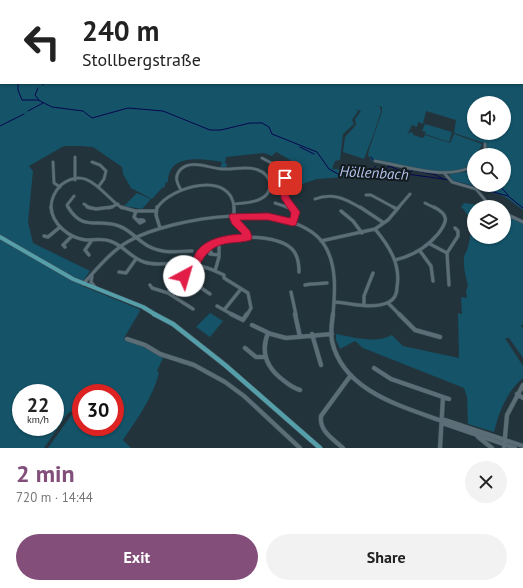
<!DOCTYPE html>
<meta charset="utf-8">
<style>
:root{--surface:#fff;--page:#f2f2f2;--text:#222;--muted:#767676;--accent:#834f7a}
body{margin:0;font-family:"PT Sans",sans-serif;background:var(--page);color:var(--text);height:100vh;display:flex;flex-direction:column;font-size:15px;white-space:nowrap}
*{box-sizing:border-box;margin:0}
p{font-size:13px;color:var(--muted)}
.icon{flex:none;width:22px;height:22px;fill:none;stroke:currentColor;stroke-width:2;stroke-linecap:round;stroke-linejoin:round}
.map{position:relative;height:448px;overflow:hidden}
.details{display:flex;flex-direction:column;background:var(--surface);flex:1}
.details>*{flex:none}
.banner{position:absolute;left:0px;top:0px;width:523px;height:84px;box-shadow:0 1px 3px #0004;background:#fff;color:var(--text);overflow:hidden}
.fabs{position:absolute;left:467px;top:96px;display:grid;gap:8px}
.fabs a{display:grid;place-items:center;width:44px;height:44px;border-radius:50%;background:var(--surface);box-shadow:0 1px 3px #0004;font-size:20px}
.speed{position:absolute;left:12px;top:384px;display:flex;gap:8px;font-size:20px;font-weight:700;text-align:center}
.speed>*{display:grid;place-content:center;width:52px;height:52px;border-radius:50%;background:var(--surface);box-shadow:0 1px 3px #0004;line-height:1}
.speed small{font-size:10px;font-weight:400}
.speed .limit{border:6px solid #d22;background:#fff;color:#111}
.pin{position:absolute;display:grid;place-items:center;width:34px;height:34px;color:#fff;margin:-17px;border-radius:8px;box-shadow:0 2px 6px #0006}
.me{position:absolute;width:44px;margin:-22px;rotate:39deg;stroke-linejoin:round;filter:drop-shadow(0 0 3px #0008)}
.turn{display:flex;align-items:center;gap:14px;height:84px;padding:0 16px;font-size:18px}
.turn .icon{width:52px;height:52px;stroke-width:2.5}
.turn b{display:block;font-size:28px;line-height:34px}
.round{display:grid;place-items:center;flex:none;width:42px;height:42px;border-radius:21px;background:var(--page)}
.headline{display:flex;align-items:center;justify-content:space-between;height:68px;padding:0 16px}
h1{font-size:24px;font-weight:800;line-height:30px;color:var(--accent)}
.button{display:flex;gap:8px;margin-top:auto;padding:8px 16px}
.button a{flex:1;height:46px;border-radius:24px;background:var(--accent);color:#fff;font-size:16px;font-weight:800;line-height:46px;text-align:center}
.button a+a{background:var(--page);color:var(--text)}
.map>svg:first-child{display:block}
</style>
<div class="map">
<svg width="523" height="448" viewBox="0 0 523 448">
<rect width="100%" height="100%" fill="#22333b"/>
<path fill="#145368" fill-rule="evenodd" d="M0 0H523V210L507 198 501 195 453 182 449 174 465 172 474 168V185L485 186 504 185V155H481L487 149V144L454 133 456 120 426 111 423 124 418 122 417 127 412 125 407 135 410 132 413 133V135L423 138 425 135 450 143 454 134 482 144C481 149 476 152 474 156 471 161 470 165 465 168 447 177 392 166 372 161L368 155 369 150 382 111V107L374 105 380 107 381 111 374 133 364 159 343 152 345 137 356 125 355 119 361 111 356 109 358 111 352 120 354 124 343 134 340 160 335 161 332 169 344 170 346 172 345 177 317 179 302 184C300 164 293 161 276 152L272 156 264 153 226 157 225 163 227 164 226 169 220 168 222 162C203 159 168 153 168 182L165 183V187L162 188 152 199 131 188 123 174 122 167 93 147 81 146H64L29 166 33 171 28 222 33 243 90 271 80 285 139 309 140 311 124 338 144 345 164 356 157 371 159 373C153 397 137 419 123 440L131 448H48L75 410 68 413 44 448H0ZM1 1H522V83H1ZM474 103H504V133H474ZM21 393H55V427H21ZM81 393H115V427H81Z
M425 124 452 132 449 142 425 134 426 132 422 131Z
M137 193 151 199 142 209 124 206Z
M464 203 490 207H474V237H504V214L523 223V325H521L523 329V358L509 338H505L523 366V378C507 391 499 412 494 432L468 424 467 397 464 388 363 348 355 341 340 349 336 340V334C353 337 376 344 392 335L403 346 459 358 458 313 462 314 461 297 467 298 466 291 468 286C466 277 463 268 464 258 464 255 466 253 467 250 472 234 474 218 461 207Z
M210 313 223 321 210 337 196 327Z"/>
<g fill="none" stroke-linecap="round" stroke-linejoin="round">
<path stroke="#07064f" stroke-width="1" d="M18 83V90L22 100H38L52 107 83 111 92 118 128 108 163 111 210 130H221L250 123H262L269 127 272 134 317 152 329 169 338 174 357 176 407 174 450 180
M43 85 44 83
M38 88 35 95 39 100
M28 111 43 103
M0 126 24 114
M300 147 314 154
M371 157 374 161
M375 171 373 169 376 166
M349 174 351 171 355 172 356 168 367 171 371 168 374 171H385L389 166 401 171 411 172 413 170 436 175 443 179
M453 181 508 196 523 208
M499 185 508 195"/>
<defs>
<path id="minor-far2" d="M479 155 485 149V144
M75 157V180
M262 158 275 165 282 171 286 179 285 197 292 207
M375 161C406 166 444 181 474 166
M53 162 54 183 60 187
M92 162 100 165 106 171 104 179 99 186
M445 174 452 182 476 189 491 207
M181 190C177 183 174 177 180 170 191 159 208 168 222 169 234 170 247 165 258 170 264 172 269 177 270 184 271 202 247 203 234 204
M366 195H371L395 208
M315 199C332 192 346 199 361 208
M275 203 290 208
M425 203 435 208
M84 204 90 208
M51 208C51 199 55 191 61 185 88 164 103 196 122 208
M69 208 67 205 74 196
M109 208 118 204
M157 208C171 186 232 170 234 208
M398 208 410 194"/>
<path id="minor-far1" d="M51 207C52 224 69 238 86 240 94 240 102 238 110 241 123 245 131 258 144 262 156 266 168 263 180 263 196 263 210 268 224 275V278L248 293 251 308 247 315
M68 207C83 232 97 218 119 226 128 229 135 237 142 242 157 254 174 252 192 251
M87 207 96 209 112 207
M121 207 135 211H156
M157 207 156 215 160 228
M234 207V219L247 233 248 237
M287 207 294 209 296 212 293 222
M360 207 384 223
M393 207 397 209
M136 211 134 217 137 220
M341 211 353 221 362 233
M504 213 523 222
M137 220H143L144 221 140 223Z
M44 236 48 237 60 227
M321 241 375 229 388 220 399 207
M430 244 447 253 449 285
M65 247 63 245 72 236
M204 250 211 252 210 254 219 255
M420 251 431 266 433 281
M447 253 458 236V231L455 228
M89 255 85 250 92 240
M395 260C413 256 426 248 438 234 448 221 449 215 434 207
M215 271 219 257V241
M119 272 126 273 136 259
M92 276 91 282 95 287
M185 277 210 294
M83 284C97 269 111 251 129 241 172 217 295 197 325 246 337 266 335 292 333 315
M313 284 327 283
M150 285 152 288 168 293 193 309
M305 285 311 284
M291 292 296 315
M168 293C177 284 186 276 194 267 200 260 202 250 210 245 228 234 276 234 292 249 298 255 299 264 299 272
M334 302C351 303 373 310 389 302 395 299 397 293 397 287 401 264 389 246 375 229
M388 303 400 315
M364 304V296L373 273
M217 306 233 315
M224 310 241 289"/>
<path id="minor" d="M231 314 243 320 247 314
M295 314 300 337
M333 314C332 322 330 332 332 341 343 391 401 406 442 421L445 424 515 448
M399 314 415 330 440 337
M252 325 271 334 286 338 332 334
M268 333C260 353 267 368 283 380 289 385 293 388 300 390
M312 334 321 365
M127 339 145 345 160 354 194 365 225 382 244 396 300 448
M245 348 256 357H265
M374 368 391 379 443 397 440 448
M517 394 523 398
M443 397 449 399
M442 421 445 420 523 446
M478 437 492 448
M343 448C333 439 319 431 321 416L351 375
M504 448 507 415 523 385"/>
<path id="major-far1" d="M0 237 73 279 143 307 156 315"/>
<path id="major" d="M154 314 173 324 225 365 320 448"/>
</defs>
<use href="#minor-far2" stroke="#415057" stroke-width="3.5"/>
<use href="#minor-far1" stroke="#415057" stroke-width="4"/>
<use href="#minor" stroke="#415057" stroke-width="5"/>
<use href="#major-far1" stroke="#415057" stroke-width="5"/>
<use href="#major" stroke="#415057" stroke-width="5.5"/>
<use href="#minor-far2" stroke="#5b6e77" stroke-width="2.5"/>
<use href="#minor-far1" stroke="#5b6e77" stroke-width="3"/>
<use href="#minor" stroke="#5b6e77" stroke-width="4"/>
<use href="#major-far1" stroke="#549faa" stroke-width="4"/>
<use href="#major" stroke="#549faa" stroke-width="4.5"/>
</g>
<path fill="#e11d48" stroke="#92132f" d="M285 175 289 178V197L300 212 296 225 293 226 268 220H240L250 231 252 237 251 240C234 245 219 239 205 256 199 263 194 284 181 280L179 276C182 271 188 268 192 263 194 259 194 255 197 251 207 238 226 235 242 234L232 224 229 217 230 214 268 213 290 218 291 213 281 198V178Z"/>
<g text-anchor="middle" stroke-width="4" stroke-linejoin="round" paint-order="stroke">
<g font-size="15" font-style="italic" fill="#b3c3ed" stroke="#121a1d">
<text transform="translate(374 173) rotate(3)" y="5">Höllenbach</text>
</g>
</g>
</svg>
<div class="fabs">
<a><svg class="icon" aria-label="sound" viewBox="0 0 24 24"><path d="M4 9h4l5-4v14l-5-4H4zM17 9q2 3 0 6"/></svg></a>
<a><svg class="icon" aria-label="search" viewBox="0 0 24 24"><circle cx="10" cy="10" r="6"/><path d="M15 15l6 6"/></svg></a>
<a><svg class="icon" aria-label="layers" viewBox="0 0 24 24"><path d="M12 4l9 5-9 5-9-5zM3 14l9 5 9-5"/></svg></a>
</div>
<div class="speed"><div>22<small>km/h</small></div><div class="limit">30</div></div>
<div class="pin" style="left:285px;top:178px;background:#d93025"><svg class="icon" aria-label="arrive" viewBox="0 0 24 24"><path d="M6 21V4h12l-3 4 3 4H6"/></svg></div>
<svg class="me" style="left:184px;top:276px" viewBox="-20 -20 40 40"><circle r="19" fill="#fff"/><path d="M0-13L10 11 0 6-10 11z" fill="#e11d48"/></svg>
<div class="banner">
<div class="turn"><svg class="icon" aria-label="left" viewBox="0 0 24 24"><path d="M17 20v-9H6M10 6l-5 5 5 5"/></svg><div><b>240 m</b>Stollbergstraße</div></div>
</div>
</div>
<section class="details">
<div class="headline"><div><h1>2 min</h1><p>720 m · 14:44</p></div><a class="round"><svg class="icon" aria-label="close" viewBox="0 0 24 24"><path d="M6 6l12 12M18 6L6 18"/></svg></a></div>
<div class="button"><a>Exit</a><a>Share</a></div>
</section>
